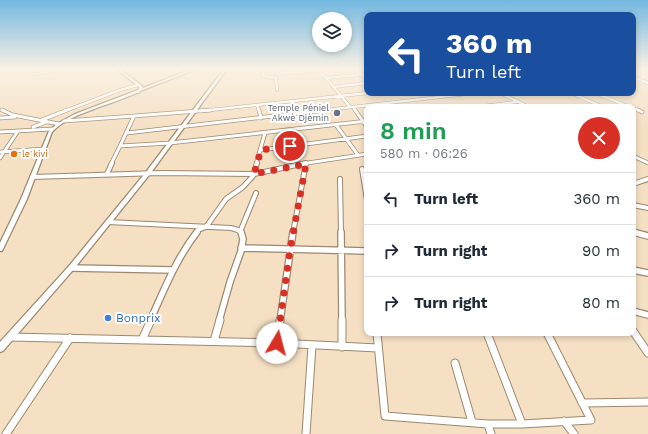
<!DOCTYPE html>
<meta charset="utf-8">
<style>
:root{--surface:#fff;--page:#f2f2f3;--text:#1f2937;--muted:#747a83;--line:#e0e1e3}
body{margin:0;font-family:"Work Sans",sans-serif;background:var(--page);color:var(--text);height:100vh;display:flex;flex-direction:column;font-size:15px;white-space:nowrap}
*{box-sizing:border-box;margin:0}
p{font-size:13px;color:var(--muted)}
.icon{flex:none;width:22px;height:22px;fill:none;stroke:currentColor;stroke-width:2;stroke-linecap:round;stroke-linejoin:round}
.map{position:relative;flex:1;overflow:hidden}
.drawer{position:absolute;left:364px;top:104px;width:272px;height:232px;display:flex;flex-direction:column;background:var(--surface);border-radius:8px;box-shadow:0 2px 6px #0003}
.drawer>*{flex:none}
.hud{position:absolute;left:364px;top:12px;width:272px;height:84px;border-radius:8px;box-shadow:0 2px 6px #0003;background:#1a4fa0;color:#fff;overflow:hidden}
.buttons{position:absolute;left:312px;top:12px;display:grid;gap:8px}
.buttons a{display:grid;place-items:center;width:40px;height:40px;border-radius:50%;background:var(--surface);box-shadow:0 2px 6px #0003;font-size:20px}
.pin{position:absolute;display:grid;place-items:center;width:34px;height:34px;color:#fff;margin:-17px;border:2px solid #fff;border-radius:50%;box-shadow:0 1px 4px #0007}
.me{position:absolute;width:44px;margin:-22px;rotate:8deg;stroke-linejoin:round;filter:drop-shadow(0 0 3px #0008)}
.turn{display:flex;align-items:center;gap:14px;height:84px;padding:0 16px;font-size:18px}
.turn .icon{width:52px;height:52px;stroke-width:2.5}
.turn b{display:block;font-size:28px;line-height:34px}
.round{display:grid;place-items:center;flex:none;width:42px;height:42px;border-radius:21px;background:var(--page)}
.head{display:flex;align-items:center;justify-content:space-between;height:68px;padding:0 16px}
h1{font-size:24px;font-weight:600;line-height:30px;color:#1e9e55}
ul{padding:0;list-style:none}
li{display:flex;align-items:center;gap:12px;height:52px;padding:0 16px;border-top:1px solid var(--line)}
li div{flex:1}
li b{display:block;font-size:15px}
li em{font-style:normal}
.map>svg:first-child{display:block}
</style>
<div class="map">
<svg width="648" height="434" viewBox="0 0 648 434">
<rect width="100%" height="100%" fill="#f5e0c3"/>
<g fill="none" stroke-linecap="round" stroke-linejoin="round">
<defs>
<path id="minor-far4" d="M146 69 147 71
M263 69V76L276 78 277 90
M355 69 367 80
M0 70 24 69
M317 70 329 81 350 107
M35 74 68 69
M276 74 331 69
M633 77 648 83
M326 78 367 74
M333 87 367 83
M500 93 529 107
M547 93H562
M571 93 603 107
M595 93 630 107
M257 105 259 111
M353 107 356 111
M476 107 517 102
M633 108 640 111
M2 110 5 111
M65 111 120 90 138 85
M201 111 368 93
M317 111 475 93"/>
<path id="minor-far3" d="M2 110 13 115 59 124
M259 110 261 118
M355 110 367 127
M638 110 642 112
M134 116 211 110
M0 118 15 117
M42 120 67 110
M64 121 134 116 120 146
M336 125 358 155
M33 127 46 122
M0 132 52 129
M127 133 325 110
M261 150 367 136
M0 152 44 149
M633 156 648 163
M0 158 18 131
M111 164 120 146 170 143 367 121
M256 164 265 133
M301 164 367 154"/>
<path id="minor-far2" d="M362 169 367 200
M107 174 112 163
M32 177 160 173 254 174 306 163
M340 179 341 233
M633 184 648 179
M633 205 648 208
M108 222 231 228 238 230 241 233
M240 232 256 193
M633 232 636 233
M196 233 198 230 206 227 226 199 243 187 253 176 257 163
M293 233 306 163"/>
<path id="minor-far1" d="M341 232 342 321
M633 232 648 236
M241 248 367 251
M71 268 173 270
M633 270 648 273
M633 311 648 315
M150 321C164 290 176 259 197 232
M219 321 230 282 241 251 243 239 241 232
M280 321 293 232"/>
<path id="minor" d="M342 320V347
M633 331 648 353
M377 333 385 416 488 424H522L591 420 547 333
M487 333 522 424
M10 337 277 343 378 348
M142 340 151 320
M214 341 220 320
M277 343 280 320
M455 363 472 422
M582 403 648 402
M564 421 574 434
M488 424 491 434
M6 434 70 338
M306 434 312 346"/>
<path id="tertiary" d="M120 69 142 86 143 88 192 69H197L140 91 139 93H137C124 98 112 103 99 107 82 114 64 119 52 132L27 199 3 249 2 251H0V243L21 199 49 131 57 124 75 114 138 90 139 89V87L117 69Z
M224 69H227L150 174 73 270 3 351 0 352V342L69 266 146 172Z"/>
</defs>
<use href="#minor-far4" stroke="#9b886e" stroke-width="3.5"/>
<use href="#minor-far3" stroke="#9b886e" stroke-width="4.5"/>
<use href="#minor-far2" stroke="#9b886e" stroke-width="6"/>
<use href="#minor-far1" stroke="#9b886e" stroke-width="8"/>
<use href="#minor" stroke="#9b886e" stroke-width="9"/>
<use href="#tertiary" stroke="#9b886e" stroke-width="2.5"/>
<use href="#minor-far4" stroke="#fff" stroke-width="2.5"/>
<use href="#minor-far3" stroke="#fff" stroke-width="3"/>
<use href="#minor-far2" stroke="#fff" stroke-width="4"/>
<use href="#minor-far1" stroke="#fff" stroke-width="5.5"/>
<use href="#minor" stroke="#fff" stroke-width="7"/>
<use href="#tertiary" fill="#fff" fill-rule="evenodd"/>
</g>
<linearGradient id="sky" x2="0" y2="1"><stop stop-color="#73b8e0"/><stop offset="0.53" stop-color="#faf1e4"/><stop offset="1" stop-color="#faf1e4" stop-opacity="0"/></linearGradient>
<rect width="648" height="130" fill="url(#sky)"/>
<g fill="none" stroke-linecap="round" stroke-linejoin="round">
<path stroke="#d93025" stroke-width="7" stroke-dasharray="0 12.6" d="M277 343 290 250 306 164 254 174 261 150 290 146"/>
</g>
<circle fill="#6b7280" stroke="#fff" stroke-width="1.5" cx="337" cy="113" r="4"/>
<circle fill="#e8710a" stroke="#fff" stroke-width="1.5" cx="14" cy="154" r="4"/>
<circle fill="#3f7fe0" stroke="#fff" stroke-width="1.5" cx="108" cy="318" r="4"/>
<g text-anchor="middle" stroke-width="4" stroke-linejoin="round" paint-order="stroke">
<g font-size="9" fill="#5b616d" stroke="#fff" text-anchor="end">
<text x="329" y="111">Temple Péniel<tspan x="329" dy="10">Akwè Djèmin</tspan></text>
</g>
<g font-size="9" fill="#c56008" stroke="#fff" text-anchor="start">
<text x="22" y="157">le kivi</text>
</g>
<g font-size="12" fill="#366cbe" stroke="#fff" text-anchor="start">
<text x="116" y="322">Bonprix</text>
</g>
</g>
</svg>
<div class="buttons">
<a><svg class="icon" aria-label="layers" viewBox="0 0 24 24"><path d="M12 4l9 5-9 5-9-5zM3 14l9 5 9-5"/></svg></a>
</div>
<div class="pin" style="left:290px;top:146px;background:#d93025"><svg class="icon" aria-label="arrive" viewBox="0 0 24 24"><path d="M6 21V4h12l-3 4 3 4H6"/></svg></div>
<svg class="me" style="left:277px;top:343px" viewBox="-20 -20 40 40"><circle r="19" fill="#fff"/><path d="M0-13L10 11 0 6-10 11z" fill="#d93025"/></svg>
<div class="hud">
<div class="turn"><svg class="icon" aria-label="left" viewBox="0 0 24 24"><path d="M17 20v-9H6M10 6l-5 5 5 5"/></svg><div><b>360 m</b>Turn left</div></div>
</div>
<section class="drawer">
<div class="head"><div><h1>8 min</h1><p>580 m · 06:26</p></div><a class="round" style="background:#d93025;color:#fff"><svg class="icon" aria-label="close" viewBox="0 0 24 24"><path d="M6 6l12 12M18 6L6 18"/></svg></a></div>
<ul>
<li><svg class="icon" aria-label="left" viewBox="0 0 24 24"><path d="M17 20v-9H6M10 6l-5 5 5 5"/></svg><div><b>Turn left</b></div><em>360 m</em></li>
<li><svg class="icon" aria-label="right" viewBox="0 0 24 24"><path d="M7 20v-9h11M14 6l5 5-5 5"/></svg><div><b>Turn right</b></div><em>90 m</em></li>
<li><svg class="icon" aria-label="right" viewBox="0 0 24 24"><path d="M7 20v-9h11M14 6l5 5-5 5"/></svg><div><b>Turn right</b></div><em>80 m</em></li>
</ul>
</section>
</div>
